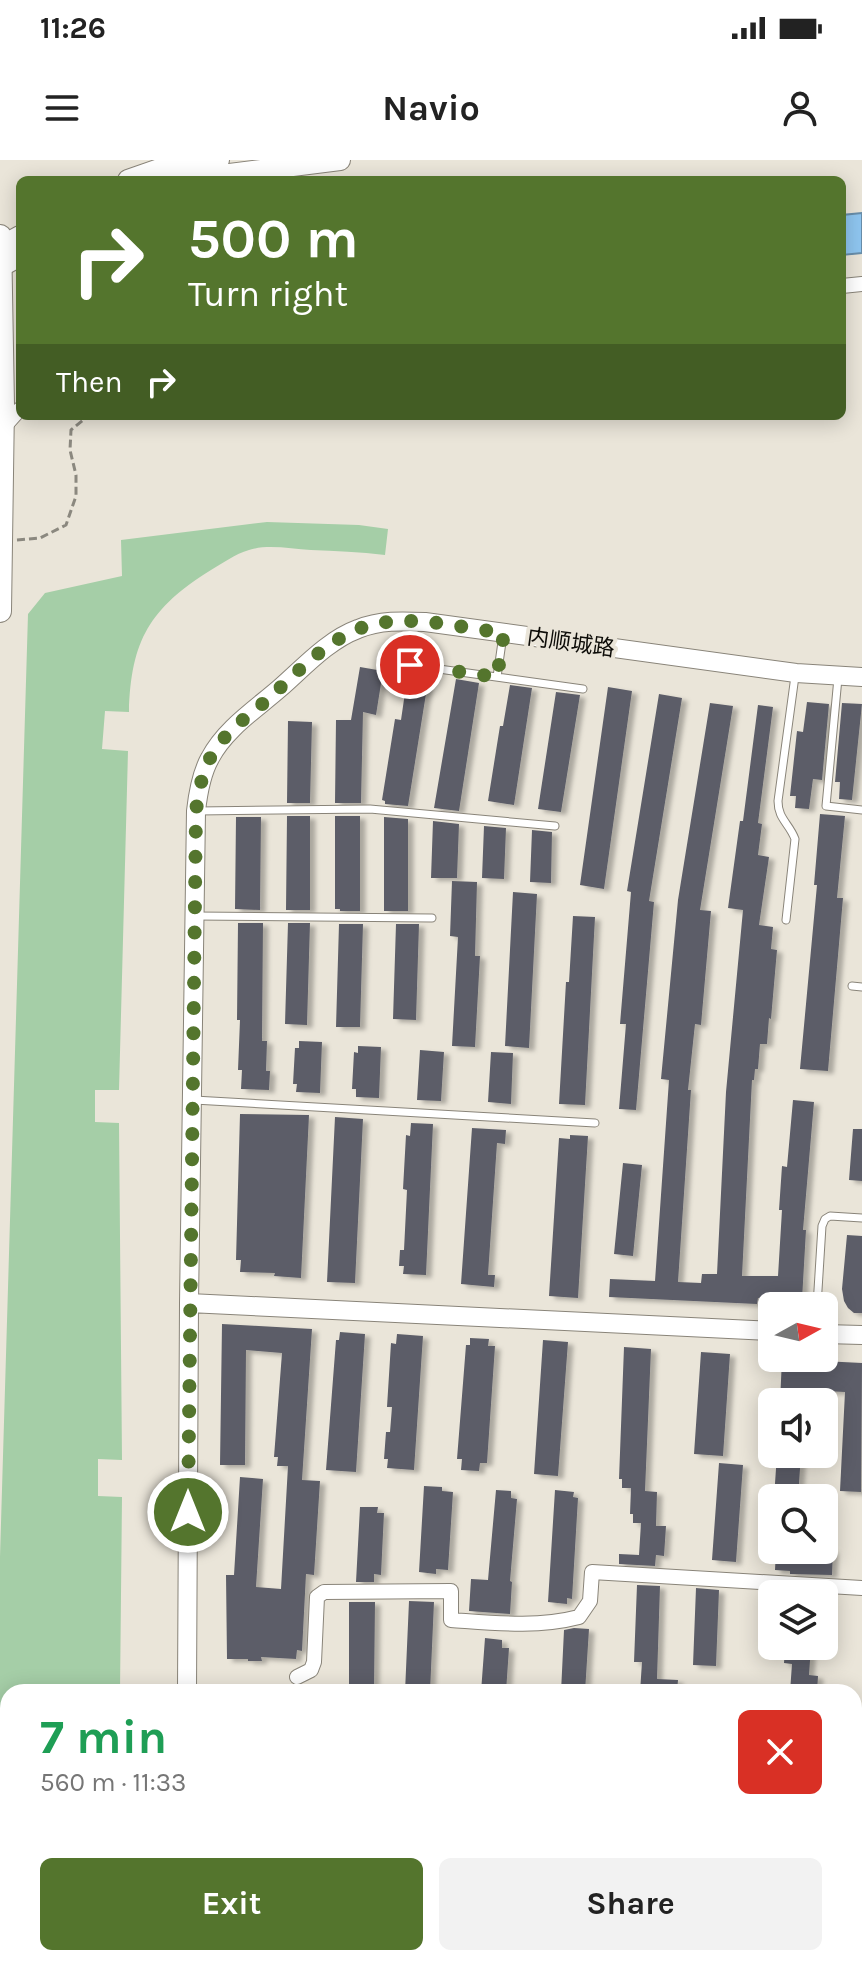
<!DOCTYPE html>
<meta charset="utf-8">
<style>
:root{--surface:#fff;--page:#f2f2f2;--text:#222;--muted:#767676;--accent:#54752d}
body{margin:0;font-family:Karla,"Noto Sans SC",sans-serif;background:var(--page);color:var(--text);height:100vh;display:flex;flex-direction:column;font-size:30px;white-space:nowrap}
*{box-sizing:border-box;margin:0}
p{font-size:26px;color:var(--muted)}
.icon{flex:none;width:44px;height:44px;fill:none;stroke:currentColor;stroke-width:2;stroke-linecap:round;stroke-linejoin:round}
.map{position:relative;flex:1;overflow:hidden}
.panel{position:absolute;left:0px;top:1524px;width:862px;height:282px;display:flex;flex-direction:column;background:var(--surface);border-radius:24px 24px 0 0;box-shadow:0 4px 20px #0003}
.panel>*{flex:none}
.guide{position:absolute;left:16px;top:16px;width:830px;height:244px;border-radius:12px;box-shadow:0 4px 20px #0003;background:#54752d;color:#fff;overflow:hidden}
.needle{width:52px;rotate:82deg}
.tools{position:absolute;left:758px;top:1132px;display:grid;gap:16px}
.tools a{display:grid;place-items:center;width:80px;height:80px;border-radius:12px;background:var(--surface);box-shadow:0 4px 20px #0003;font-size:40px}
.pin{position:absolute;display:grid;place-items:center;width:68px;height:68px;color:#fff;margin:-34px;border:4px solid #fff;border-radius:50%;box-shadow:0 2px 8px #0007}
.me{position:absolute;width:88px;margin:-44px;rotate:0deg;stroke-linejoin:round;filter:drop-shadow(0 0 6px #0008)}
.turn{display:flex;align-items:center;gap:28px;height:168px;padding:0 40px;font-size:36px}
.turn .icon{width:104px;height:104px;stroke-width:2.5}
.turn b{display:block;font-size:56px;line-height:68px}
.then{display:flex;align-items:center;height:76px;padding:0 40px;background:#0003;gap:16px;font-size:30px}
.round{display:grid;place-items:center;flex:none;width:84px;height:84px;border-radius:12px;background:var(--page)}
.head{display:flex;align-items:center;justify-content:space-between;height:136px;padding:0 40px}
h1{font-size:48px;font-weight:700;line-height:60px;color:#1e9e55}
.cta{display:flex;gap:16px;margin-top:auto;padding:16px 40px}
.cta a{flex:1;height:92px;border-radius:12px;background:var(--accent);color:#fff;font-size:32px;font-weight:700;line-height:92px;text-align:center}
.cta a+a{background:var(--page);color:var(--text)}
.status{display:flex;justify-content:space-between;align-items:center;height:56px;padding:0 40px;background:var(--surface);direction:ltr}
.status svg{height:22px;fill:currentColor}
header{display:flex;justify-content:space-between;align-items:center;height:104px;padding:0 40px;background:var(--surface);font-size:36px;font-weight:700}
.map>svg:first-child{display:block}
</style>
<div class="status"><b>11:26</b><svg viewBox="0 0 49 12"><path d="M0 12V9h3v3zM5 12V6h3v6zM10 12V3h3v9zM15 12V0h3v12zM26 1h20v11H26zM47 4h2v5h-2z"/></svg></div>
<header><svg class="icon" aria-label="menu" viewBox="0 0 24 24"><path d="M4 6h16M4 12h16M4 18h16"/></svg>Navio<svg class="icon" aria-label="person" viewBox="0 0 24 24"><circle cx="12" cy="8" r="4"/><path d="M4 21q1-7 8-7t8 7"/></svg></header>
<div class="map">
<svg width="862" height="1805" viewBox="0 0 862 1805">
<defs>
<filter id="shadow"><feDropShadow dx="5.5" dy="3" stdDeviation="2" flood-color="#0004"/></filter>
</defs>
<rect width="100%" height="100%" fill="#eae5d9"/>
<path fill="#e7dac6" d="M512 1798H739L738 1805H511Z"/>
<path fill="#a5cea7" d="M267 362 359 365 388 369 385 395C360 392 335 391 311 390 291 389 268 384 249 390 235 394 223 403 211 410 150 448 131 480 129 552L105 551 102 589 128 591 119 930H95V962L119 963 122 1300 98 1299V1336L122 1337 120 1532H8V1798H112V1805H0V1397L28 454 45 433 122 416 121 380Z"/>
<path fill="#8fc6f0" stroke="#688eaa" stroke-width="2" d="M862 53V93L842 95V55Z"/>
<path fill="#5c5d67" filter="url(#shadow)" d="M360 507 383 511 376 555 363 552 361 643H335L336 560H351Z
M408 512 429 515 408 646 385 644V641L382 640 395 559 401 560Z
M456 519 479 523 459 651 434 648Z
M510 525 532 528 514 645 488 641 500 566H503Z
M608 527 632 531 604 729 580 725Z
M556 532 580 535 561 652 538 649Z
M659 534 682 538 649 741 654 742 636 950 619 949 626 864H620L631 732 627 731Z
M807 542 829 544 822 620 813 619 809 649 795 648 796 636H790L797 571 803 572Z
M710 543 733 546 700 750 711 751 701 865 695 864 688 930H691L678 1122 701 1123 702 1114H717L726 932 743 750 728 748 740 661H743L758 545 773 547 758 663 762 664 758 695 769 697 759 765 773 767 771 789 777 790 771 859 769 858 767 884H760L758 909H755L754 920H752L742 1116H778L782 1050H779L782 1006 787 1007 793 940 814 942 803 1070H806L802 1140 758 1138 757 1144 609 1137 610 1119 655 1121 669 920 661 919 678 740Z
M842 543 862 544 852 640 839 639 840 622H835Z
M288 561 312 562 310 643H287Z
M820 654 845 656 837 738H843L828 911 800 909 817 725H814Z
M287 656H310V750H286Z
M335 656H360V751H340V749H335Z
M236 657H261L260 750 235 749Z
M384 657 408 659V751H384Z
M433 661 459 664 457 718H431Z
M484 666 506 668 504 719 482 718Z
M532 670 552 672 551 723 530 722Z
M452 721 477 722 475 796H480L475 887 452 886 458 777 450 776Z
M513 732 537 734 529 888 505 886Z
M573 756 595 757 585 945 559 944 566 822H569Z
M238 763H263L262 881H267L266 911H270L269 930 241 929 242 910H238L240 860H237Z
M288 763H310L307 865 285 864Z
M339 764H363L360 867H336Z
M396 764H419L416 860 393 859Z
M299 881 322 882 320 933 296 932 297 924H293L295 888H299Z
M358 886 381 887 379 938 356 937V929H352L354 892 358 893Z
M420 890 444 892 441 941 417 940Z
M491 892 513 893 511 944 488 942Z
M240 954 309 955 301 1118 274 1116 275 1113 240 1112 241 1100H236Z
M335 957 363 959 355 1123 327 1122Z
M411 963 433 964 426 1115 403 1114 404 1106H399L400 1090H404L407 1030 403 1029 406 975 410 976Z
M472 968 506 970 505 984 497 983 488 1115H495L494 1127 461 1124Z
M853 969H862V1021L849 1020Z
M570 975 588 976 578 1138 549 1136 559 978 570 979Z
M623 1003 642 1005 633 1096 614 1094Z
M847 1075 862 1076V1153H854L848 1148 844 1141 842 1129Z
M222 1164 312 1169 302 1320 320 1321 314 1415 306 1414 302 1491 297 1490 296 1499 261 1497 262 1501H248V1499H227L226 1415H234L240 1317 263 1319 256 1427 281 1429 288 1306H277L278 1297H274L282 1193 246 1190 245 1305H220Z
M340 1172 365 1174 356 1312 326 1310 336 1180H339Z
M397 1174 423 1176 414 1310 387 1308 388 1299H384L386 1272H390L392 1247H387L391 1183 396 1184Z
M470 1178 489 1179 488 1186H495L487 1303H480L479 1311 461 1310 462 1299H457L466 1185H470Z
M543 1180 568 1182 558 1316 534 1314Z
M624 1187 651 1189 645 1331 657 1332 656 1366H666L664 1396 656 1395 655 1406 619 1404V1394L639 1395 641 1363H633V1354H630L631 1328H622V1319H619Z
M701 1192 730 1194 723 1296 694 1294Z
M782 1199 862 1203 861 1332 840 1331 845 1232 805 1230 804 1242H780Z
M777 1294H801L798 1338H774Z
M719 1303 743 1305 736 1402 712 1400Z
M424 1326 442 1327V1331L453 1332 448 1410 436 1409V1414L419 1412Z
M496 1330 511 1331V1338L517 1339 510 1421 512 1422 510 1454 469 1451 471 1419 488 1420Z
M555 1330 574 1332 573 1337 578 1338 572 1439 567 1438V1444L548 1442Z
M360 1347H378L377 1353H384L381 1415 374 1414V1422H356Z
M776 1390H833L832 1415 790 1414V1411L775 1410Z
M637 1425 660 1426 657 1519 678 1520 677 1532H640L642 1502H634Z
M696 1428 719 1430 716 1506 693 1505Z
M409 1441 434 1442 430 1532H405Z
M349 1442H375L374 1532H349Z
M574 1468 589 1469 585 1532H561L564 1470Z
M485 1478 502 1480V1488H509L506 1532H481Z
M785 1486H811L809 1515 818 1516 817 1532H790L792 1504 784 1503Z"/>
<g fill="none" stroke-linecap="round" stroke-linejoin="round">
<defs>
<path id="service" d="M410 505 583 529
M497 517 503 475
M838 518 826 646 862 650
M198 651 370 649 555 666
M195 756 432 758
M786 760 795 679C789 663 778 659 778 641L795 516
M852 826 862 827
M194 940 595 963
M817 1146 822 1066 825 1059 830 1056 862 1058
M566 1805V1798"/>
<path id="minor" d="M842 126 862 124
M3 268 20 249
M297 1517 311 1510 314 1502 317 1437 324 1432 451 1431V1460C494 1463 537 1468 579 1457L590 1441 592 1412 862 1428"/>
<path id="tertiary" d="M189 1143 772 1171
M824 1174 862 1175
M187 1532 189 1143 196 651C198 633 201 614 210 598 225 569 256 549 280 528 303 508 328 480 358 469 380 460 402 461 425 462L796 513 862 517
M178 1805 179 1798"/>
<path id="secondary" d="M128 20 165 7 219 0
M182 20 340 0
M0 87 20 76
M0 107 20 96"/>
<path id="primary" d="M0 76 3 245 0 451"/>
</defs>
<use href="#service" stroke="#898479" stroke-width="9"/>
<use href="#minor" stroke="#898479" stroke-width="16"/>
<use href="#tertiary" stroke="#898479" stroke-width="20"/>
<use href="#secondary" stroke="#898479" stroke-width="22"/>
<use href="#primary" stroke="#898479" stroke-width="24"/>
<path stroke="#8b887f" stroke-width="3" stroke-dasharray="8 4" stroke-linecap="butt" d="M17 380 40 378 66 365 76 336V315L70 290 71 270 88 256"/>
<use href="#service" stroke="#fff" stroke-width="7"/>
<use href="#minor" stroke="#fff" stroke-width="14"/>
<use href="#tertiary" stroke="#fff" stroke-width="18"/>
<use href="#secondary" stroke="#fff" stroke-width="20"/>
<use href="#primary" stroke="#fff" stroke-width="22"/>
</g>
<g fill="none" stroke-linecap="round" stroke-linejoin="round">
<path stroke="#54752d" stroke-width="14" stroke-dasharray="0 25.2" d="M188 1352 196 651C199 629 203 606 217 587 230 569 249 555 266 541 298 512 332 473 375 464 417 455 462 468 504 473L497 517 410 505"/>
</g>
<g text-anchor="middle" stroke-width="8" stroke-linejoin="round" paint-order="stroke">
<g font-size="22" fill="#0d0c08" stroke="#eae5d9">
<text transform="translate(571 482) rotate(8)" y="8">内顺城路</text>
</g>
</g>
</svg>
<div class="tools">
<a><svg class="needle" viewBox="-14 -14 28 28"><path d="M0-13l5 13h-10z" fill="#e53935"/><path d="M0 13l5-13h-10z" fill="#767676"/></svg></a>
<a><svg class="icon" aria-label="sound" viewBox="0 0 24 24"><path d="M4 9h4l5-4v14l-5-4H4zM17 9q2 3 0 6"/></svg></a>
<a><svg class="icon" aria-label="search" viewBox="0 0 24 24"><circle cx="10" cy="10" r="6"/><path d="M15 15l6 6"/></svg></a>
<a><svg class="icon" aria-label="layers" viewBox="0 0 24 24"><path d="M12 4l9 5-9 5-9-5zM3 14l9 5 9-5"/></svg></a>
</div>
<div class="pin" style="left:410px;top:505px;background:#d93025"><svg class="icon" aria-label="arrive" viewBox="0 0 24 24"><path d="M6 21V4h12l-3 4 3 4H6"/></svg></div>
<svg class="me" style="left:188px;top:1352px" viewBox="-20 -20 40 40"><circle r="17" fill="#54752d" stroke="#fff" stroke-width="3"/><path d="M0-11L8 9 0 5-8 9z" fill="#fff"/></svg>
<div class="guide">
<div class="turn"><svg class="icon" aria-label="right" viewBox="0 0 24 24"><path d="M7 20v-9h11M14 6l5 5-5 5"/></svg><div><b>500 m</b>Turn right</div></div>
<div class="then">Then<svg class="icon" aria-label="right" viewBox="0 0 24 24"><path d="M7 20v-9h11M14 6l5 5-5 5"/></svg></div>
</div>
<section class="panel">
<div class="head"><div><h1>7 min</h1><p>560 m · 11:33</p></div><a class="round" style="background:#d93025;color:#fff"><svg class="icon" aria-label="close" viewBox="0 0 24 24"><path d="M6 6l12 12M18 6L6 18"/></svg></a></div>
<div class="cta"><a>Exit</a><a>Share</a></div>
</section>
</div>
